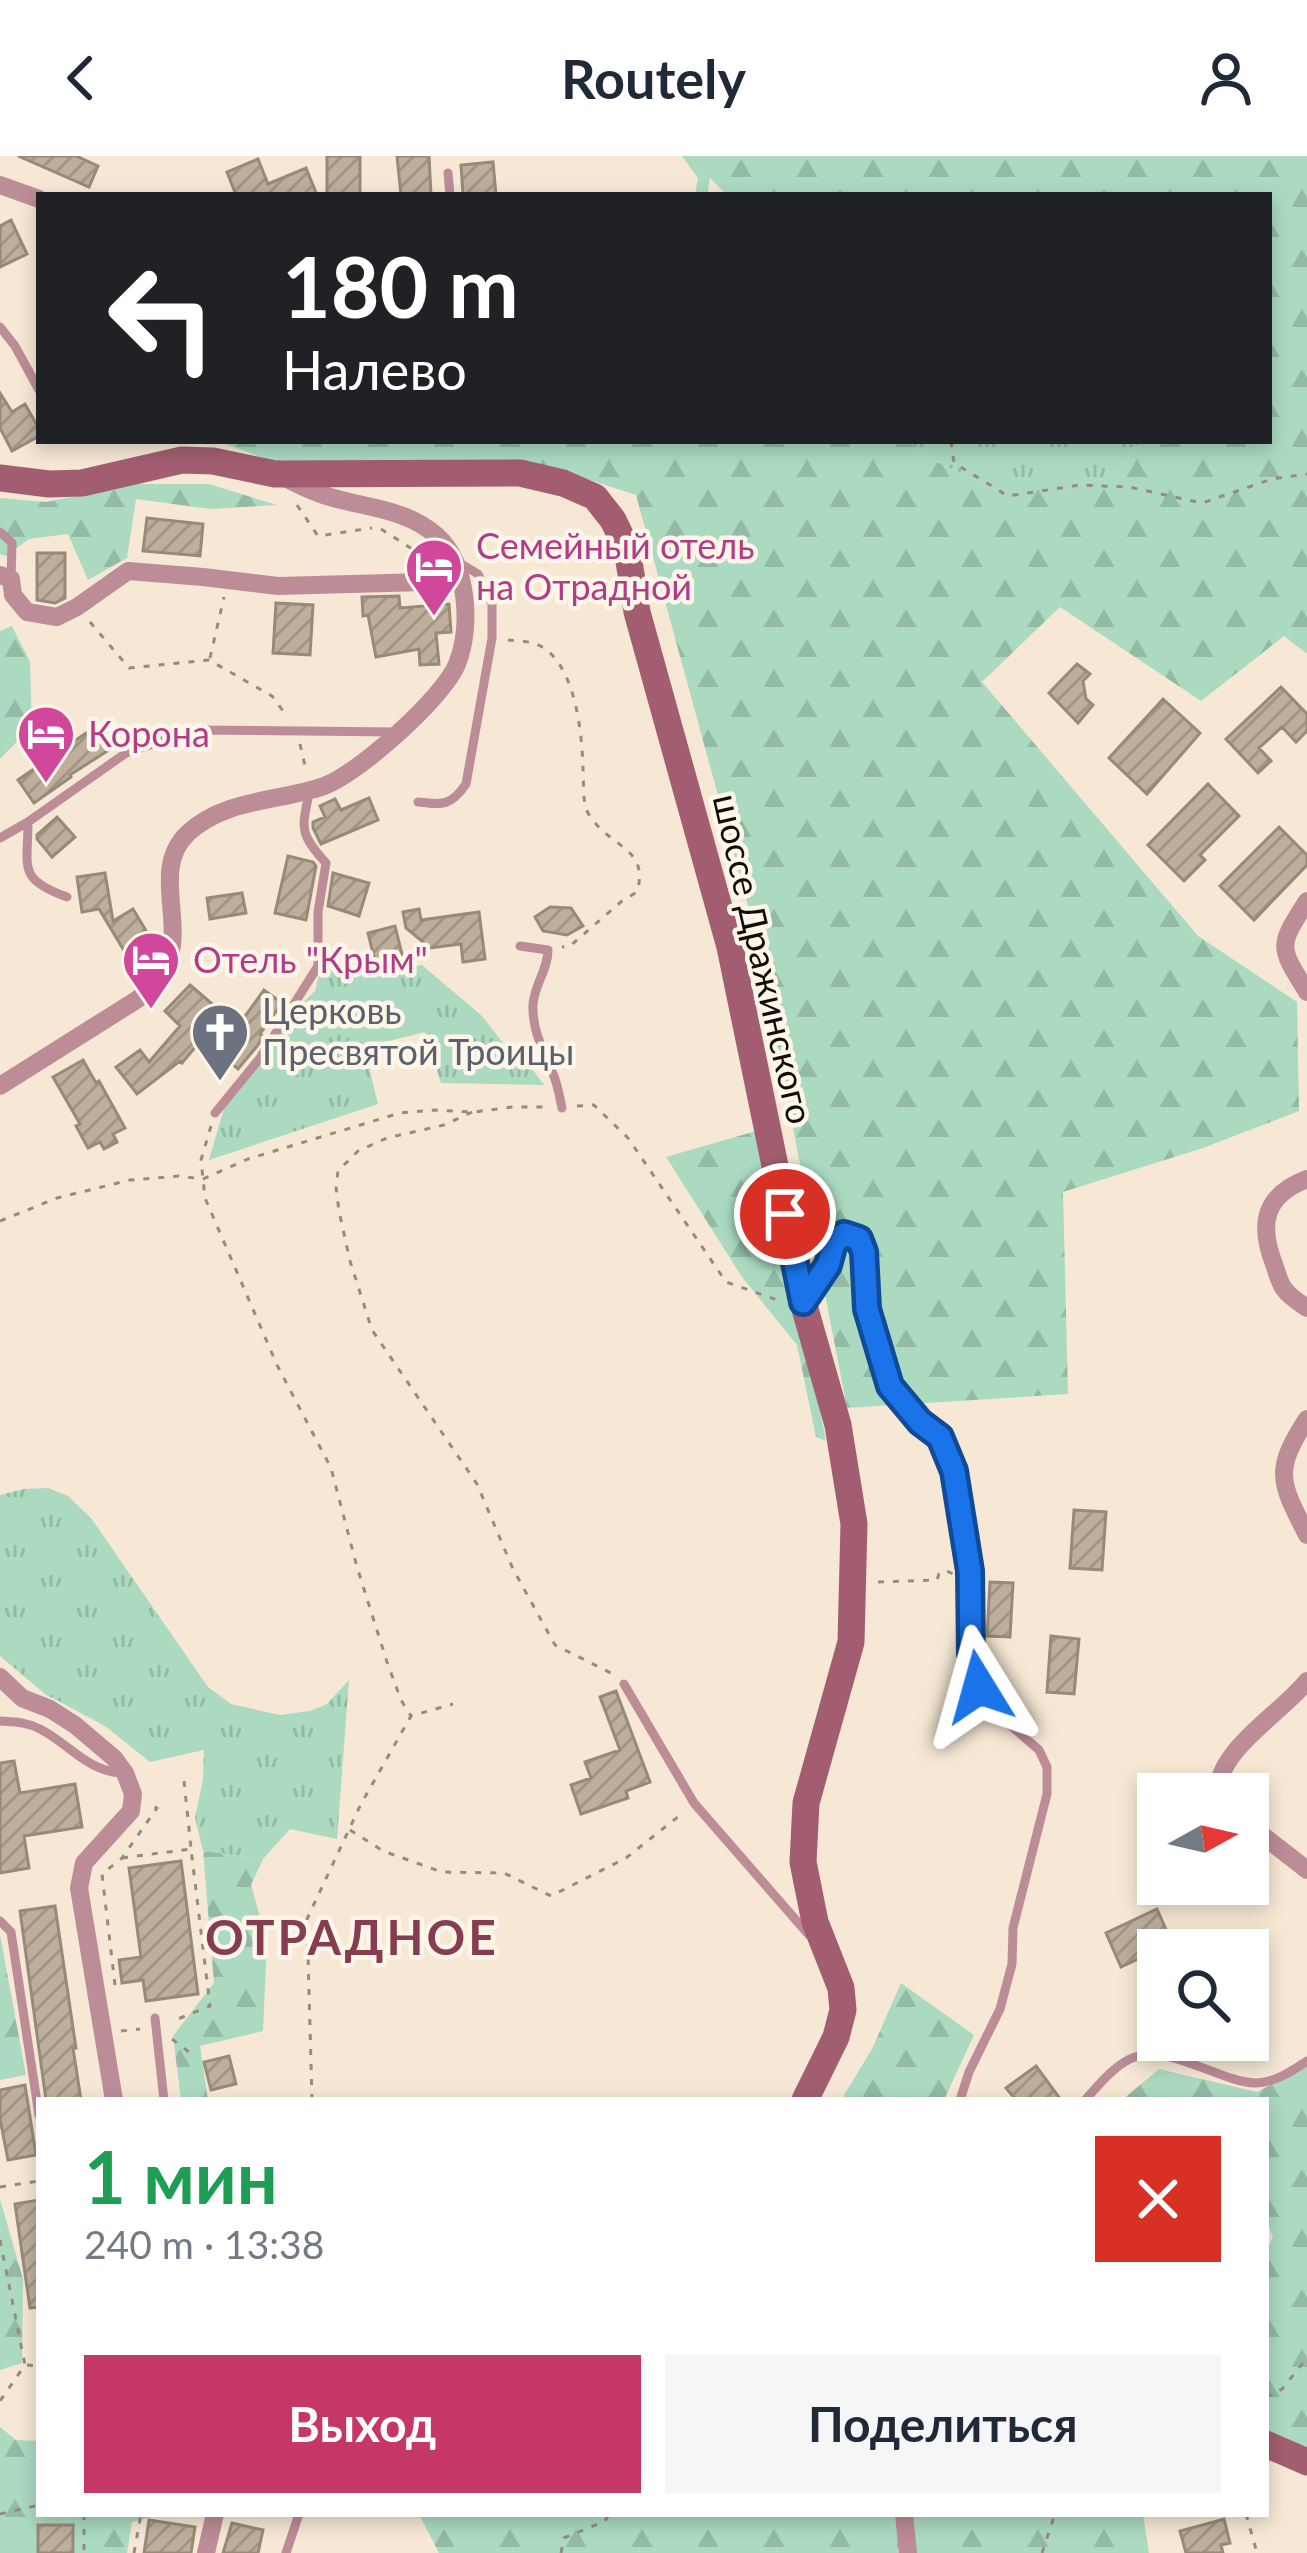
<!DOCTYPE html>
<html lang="ru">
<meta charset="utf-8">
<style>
:root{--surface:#fff;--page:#f6f6f7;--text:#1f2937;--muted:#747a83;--accent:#c53765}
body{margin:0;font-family:Lato,sans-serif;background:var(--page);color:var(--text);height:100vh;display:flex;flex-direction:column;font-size:45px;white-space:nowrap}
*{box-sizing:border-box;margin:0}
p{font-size:39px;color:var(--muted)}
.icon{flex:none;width:66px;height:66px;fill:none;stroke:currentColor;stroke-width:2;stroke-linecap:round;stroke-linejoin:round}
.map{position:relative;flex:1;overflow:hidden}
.drawer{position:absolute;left:36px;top:1941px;width:1233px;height:420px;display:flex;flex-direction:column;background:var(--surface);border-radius:0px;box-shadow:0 6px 18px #0003}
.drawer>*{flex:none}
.hud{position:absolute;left:36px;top:36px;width:1236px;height:252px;border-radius:0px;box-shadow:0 6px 18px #0003;background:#202124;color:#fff;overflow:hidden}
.needle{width:78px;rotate:82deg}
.fabs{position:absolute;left:1137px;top:1617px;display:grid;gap:24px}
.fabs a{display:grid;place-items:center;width:132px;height:132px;border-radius:0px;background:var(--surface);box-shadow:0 6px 18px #0003;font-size:60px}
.pin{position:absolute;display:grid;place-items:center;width:102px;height:102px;color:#fff;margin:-51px;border:6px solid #fff;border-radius:50%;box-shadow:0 3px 12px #0007}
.me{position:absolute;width:132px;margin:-66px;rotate:352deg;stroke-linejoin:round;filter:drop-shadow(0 0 9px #0008)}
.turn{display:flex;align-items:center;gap:42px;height:252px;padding:0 48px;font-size:54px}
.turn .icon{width:156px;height:156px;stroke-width:2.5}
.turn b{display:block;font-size:84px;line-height:102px}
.round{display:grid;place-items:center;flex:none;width:126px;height:126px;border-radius:0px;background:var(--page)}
.headline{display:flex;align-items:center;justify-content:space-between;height:204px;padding:0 48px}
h1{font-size:72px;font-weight:700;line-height:90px;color:#1e9e55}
.primary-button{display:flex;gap:24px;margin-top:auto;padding:24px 48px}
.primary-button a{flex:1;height:138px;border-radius:0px;background:var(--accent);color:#fff;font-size:48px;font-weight:700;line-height:138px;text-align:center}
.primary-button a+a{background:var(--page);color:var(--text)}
header{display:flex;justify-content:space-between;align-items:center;height:156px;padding:0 48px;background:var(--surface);font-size:54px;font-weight:700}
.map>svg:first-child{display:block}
</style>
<header><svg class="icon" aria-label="back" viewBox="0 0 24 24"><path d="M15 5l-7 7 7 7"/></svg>Routely<svg class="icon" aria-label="person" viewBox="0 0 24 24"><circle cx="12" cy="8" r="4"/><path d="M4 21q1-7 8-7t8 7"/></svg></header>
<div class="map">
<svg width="1307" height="2397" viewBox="0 0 1307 2397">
<defs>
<pattern id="grass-tufts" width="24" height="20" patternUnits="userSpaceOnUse" patternTransform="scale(3)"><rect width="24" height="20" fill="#abdac1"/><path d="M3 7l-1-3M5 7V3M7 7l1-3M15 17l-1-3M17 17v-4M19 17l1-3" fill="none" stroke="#92baa4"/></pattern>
<pattern id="forest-firs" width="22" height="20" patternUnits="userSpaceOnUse" patternTransform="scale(3)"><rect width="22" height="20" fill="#abdac1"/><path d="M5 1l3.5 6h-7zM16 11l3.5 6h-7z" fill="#92baa4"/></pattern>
<pattern id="building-hatch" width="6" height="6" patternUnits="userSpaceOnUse" patternTransform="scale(3)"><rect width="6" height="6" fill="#bdaf9c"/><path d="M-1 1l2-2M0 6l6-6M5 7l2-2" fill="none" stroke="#a19585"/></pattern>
</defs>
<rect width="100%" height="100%" fill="#f6e8d4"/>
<path fill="url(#grass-tufts)" d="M908 285H1140L1119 317 1064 334H997L924 300Z
M422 809 482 860 507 892 524 902 544 929 441 927 425 876 364 891 378 948 209 1004 226 945 277 872 315 835 321 810 344 819Z
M48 1332 68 1340 91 1362 208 1531 231 1548 280 1559 310 1555 327 1548 349 1524 337 1683 290 1673 263 1703 203 1695 195 1662 203 1623 204 1594 150 1606 105 1570 45 1538 0 1500V1339L24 1333Z"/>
<path fill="url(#forest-firs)" d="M682 0H1307V498L1284 480 1201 545 1060 451 982 526 1198 780 1297 846 1299 955 1203 992 1063 1036 1068 1238 847 1252 755 775 636 339 550 311 294 313 217 285H908L924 300 997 334H1064L1119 317 1140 285H1269V39H727L710 22 707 39H695L698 22Z
M136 328H209L277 349 210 353 136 343 127 402 88 424 68 378 29 383 6 400 0 398V342L46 346Z
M12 470 30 506 32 570 0 603V475Z
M756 975 794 1124 826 1285 816 1281 797 1189 742 1121 666 1001Z
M203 1695 263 1703 251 1729 267 1785 263 1875 200 1890 208 1944H181L173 1880 214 1827Z
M0 1779 26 1919 0 1924Z
M901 1827 974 1879 944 1944H841L872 1893Z
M1307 1909V2316L1266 2299V2096L1273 2081 1266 2064V1944H1122L1159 1913 1257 1936Z
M0 2043 23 2123 22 2207 0 2214Z
M0 2271 16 2284 39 2285V2358H164L132 2366 127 2397H0Z
M419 2358H1143L1149 2397H439Z"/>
<path fill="url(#building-hatch)" stroke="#978a78" stroke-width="3" d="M18 0H76L98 10 89 31Z
M327 0H360V39H327Z
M397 0H429L431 39H401Z
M258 3 268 28 306 12 317 39H236L227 16Z
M493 6 496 39H463L461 9Z
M11 64 27 98 0 111V70Z
M0 237 12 256 25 248 39 273V280L12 295 0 272Z
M147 362 203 368 200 400 143 395Z
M37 397H65V442L55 447 37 444Z
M399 440 400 452 449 448 451 476 436 477 439 508 420 509 419 493 376 501 368 459 363 460 362 441Z
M276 447 313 449 310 499 273 497Z
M1077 508 1090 518 1083 525 1086 543 1093 549 1078 567 1049 537Z
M1281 531 1307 558V575L1296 586 1282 571 1259 592 1271 605 1258 617 1226 583Z
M1163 543 1200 577 1147 638 1109 602Z
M107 575 115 590 70 619 71 621 34 647 18 624 86 577 91 584Z
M1208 628 1239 660 1200 699 1205 704 1184 725 1148 689Z
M369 642 378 664 321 688 313 672V666L325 661 320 650 335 643 341 654Z
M57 661 75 681 52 701 37 683V679Z
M1279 671 1307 699V709L1254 764 1220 730Z
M288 700 313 706 316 710 306 764 275 757Z
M105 717 113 765 133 753 151 783 126 798 99 753 82 756 77 721Z
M333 717 369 727 359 760 328 750Z
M242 737 246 757 210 763 207 742Z
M550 751 571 752 583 770 567 779 543 775 535 761Z
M419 753 421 764 479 756 485 803 463 806 461 788 430 792 406 772 403 756Z
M395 770 403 802 376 809 368 777Z
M190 829 238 870 264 834 282 847 260 878 263 880 258 889 238 913 202 883 182 907 180 905 137 938 116 911 140 894 149 906 180 870 165 855Z
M83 904 96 927 99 925 125 972 113 978 117 986 104 993 100 986 88 992 76 970 80 968 53 921Z
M1074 1354 1106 1356 1102 1414 1070 1412Z
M990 1426 1013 1427 1010 1481 987 1480Z
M1051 1480 1079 1483 1074 1538 1047 1536Z
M616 1535 650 1626 626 1635 628 1642 581 1658 571 1629 591 1622 585 1606 620 1594 600 1541Z
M14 1605 20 1637 75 1628 82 1671 24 1680 29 1712 0 1717V1607Z
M181 1705 198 1838 146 1845 143 1824 122 1827 119 1804 141 1801 129 1712Z
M55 1750 76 1892H73L81 1944H46L20 1755Z
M1157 1753 1172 1787 1121 1811 1106 1777Z
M229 1900 236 1928 211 1934 204 1906Z
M1036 1910 1061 1944H1016L1006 1932Z
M25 1929 36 1999 8 2004 0 1963V1934Z
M39 2044V2151L30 2152 15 2048Z
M1224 2363 1230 2387 1221 2389 1223 2397H1186L1180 2375Z
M149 2364 195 2371 191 2397H144Z
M232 2367 263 2374 258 2397H223Z
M38 2369H73V2397H38Z"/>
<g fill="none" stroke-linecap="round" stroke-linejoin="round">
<path stroke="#968c7e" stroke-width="3" stroke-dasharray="6 9" stroke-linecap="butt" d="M951 285 954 307 1008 340 1080 329 1129 331 1202 347 1272 323 1307 318
M297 349 318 380 372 372
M381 373 434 407
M90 466 129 512 209 504 272 540 286 559
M508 484C517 485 528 485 536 488 575 503 582 576 583 612 584 625 582 646 588 657 609 693 650 690 637 736L622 745 570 790 562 791
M210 502 224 441
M300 588 306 614
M577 950 594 949 628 982 726 1126 780 1145
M472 956 444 969 387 982 358 995 338 1015 336 1031 339 1055 350 1105 372 1174 477 1328 513 1413 555 1489 615 1519
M211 970 201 1004 205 1042 277 1209 331 1312 357 1411 387 1506 401 1544 411 1560
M0 1065 57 1042 130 1024 179 1020 203 1023 248 1003 400 957 434 954 474 956 512 951H549
M878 1426 937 1424 939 1418 945 1414 953 1418 954 1424
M184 1625 191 1692
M350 1674 383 1695 442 1716 504 1717 551 1740 626 1702 684 1656
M122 1702 191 1693 210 1850 173 1865
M115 1829 102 1718 122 1702 157 1652 151 1649
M121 1875 140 1873
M172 1883 193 1899
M312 1944 307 1763 361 1648 411 1560 453 1548
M0 2031 39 2025
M0 2084 25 2209 0 2245
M27 2209 39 2210
M1266 2241 1282 2233 1307 2202
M0 2358 39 2349
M84 2358V2397
M1246 2358 1257 2397
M134 2397 141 2358
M561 2397 564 2382 605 2365 609 2358
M1042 2397 1055 2358"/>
<path stroke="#bc8c97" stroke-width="9" d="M448 17 450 39
M0 171 15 190 39 234
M0 376 12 387 11 423
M418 646C443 649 451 650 466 628L492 482V448L478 418 458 406
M28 666C28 712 17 723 67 741
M0 682 28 666 126 597 194 574 396 576
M520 790 548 794C548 814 534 829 533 849 532 878 546 898 555 923 558 932 560 942 562 952
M215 957 260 902 318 810V756L326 707C298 676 302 672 310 633
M808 1140 828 1109 834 1086 844 1078 859 1083 864 1096 867 1152 890 1230 920 1266 940 1281 954 1315 970 1415 971 1497 979 1530 1002 1562 1039 1594 1047 1611V1638L1013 1772 1012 1808 1000 1853 969 1916 960 1944
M624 1528 694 1647 809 1779
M0 1565C14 1566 27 1566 40 1573 68 1587 86 1614 120 1617
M0 1765 11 1776 39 1959
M155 1862 164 1944
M1085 1944C1098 1930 1116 1907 1135 1901 1171 1889 1221 1926 1255 1927 1274 1927 1292 1915 1307 1905
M286 2397 299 2358"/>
<path stroke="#bc8c97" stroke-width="18" d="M0 29 39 43
M0 419 11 423 13 439 27 456 57 461 77 451 128 415 203 421 278 430 461 425
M1307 745C1278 791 1278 789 1307 836
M0 930 138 843C151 831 164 816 170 799 181 759 153 710 188 677 226 642 279 646 324 630 358 618 444 541 457 508 472 471 468 408 437 380 404 350 357 352 318 337 306 333 296 327 285 322
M1307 1023C1265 1039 1258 1067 1274 1108 1277 1116 1279 1127 1285 1134 1290 1141 1300 1147 1307 1152
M1307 1263C1273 1315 1280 1326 1307 1379
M0 1521 22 1542 50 1553 75 1569 114 1602 125 1617 133 1638 131 1655 84 1707 79 1732 114 1944
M1218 1638C1215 1595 1282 1557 1307 1525
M1248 1668 1307 1714
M904 2358 908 2397
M206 2397 215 2358"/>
<path stroke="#a25e70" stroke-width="27" d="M0 322 49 328 82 327 182 304 213 305 275 318 520 317 563 327 595 341 613 364 627 393 637 456 730 791 803 1146 838 1269 854 1368 851 1486 806 1647 803 1706 815 1766 841 1832 843 1854 836 1881 805 1944
M1266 2288 1307 2306"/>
</g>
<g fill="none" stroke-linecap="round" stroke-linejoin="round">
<defs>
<path id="route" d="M785 1058 803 1146 828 1109 834 1087 844 1078 859 1083 864 1096 867 1153 890 1230 920 1266 940 1281 954 1315 970 1415 971 1497 979 1531"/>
</defs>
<use href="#route" stroke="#114b97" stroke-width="30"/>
<use href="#route" stroke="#1a73e8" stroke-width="21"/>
</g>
<defs>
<symbol id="hotel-pin" viewBox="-11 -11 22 30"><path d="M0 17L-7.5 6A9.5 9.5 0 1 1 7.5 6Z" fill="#d1479c" stroke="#fff6ea"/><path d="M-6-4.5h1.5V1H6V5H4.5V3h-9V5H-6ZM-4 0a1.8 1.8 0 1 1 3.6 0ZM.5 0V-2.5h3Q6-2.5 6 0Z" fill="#fff"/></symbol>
<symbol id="church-pin" viewBox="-11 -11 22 30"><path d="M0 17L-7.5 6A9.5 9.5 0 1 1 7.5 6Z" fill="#6b7280" stroke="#fff6ea"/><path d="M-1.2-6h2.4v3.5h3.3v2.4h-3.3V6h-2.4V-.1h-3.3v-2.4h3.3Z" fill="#fff"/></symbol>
</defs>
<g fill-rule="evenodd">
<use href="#hotel-pin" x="401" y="378" width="66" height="90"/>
<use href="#hotel-pin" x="13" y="545" width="66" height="90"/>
<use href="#hotel-pin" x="118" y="771" width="66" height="90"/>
<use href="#church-pin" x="187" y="843" width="66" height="90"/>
</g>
<g text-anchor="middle" stroke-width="9" stroke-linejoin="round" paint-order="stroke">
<g font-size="36" fill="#b23c85" stroke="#fff6ea" text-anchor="start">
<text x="476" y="403">Семейный отель<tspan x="476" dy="41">на Отрадной</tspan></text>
<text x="88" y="591">Корона</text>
<text x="193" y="817">Отель "Крым"</text>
</g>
<g font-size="36" fill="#110d06" stroke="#fff6ea">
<text transform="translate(763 803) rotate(77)" y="13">шоссе Дражинского</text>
</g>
<g font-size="36" fill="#5b616d" stroke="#fff6ea" text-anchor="start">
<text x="262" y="868">Церковь<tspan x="262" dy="41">Пресвятой Троицы</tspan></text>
</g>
<g font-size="48" font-weight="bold" letter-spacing="3" fill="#853d4f" stroke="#fff6ea">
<text x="352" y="1799">ОТРАДНОЕ</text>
</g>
</g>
</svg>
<div class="fabs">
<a><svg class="needle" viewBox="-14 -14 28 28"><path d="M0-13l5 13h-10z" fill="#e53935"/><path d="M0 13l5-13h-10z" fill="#747a83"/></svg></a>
<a><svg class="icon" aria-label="search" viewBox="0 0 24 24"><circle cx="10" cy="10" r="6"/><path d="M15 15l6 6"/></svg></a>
</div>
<div class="pin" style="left:785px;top:1058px;background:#d93025"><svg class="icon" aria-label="arrive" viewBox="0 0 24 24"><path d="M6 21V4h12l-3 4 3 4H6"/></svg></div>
<svg class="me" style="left:979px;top:1531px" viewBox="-20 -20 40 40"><path d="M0-17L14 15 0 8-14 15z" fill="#1a73e8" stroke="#fff" stroke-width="4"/></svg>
<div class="hud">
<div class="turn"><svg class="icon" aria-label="left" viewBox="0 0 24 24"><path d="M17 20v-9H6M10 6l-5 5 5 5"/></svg><div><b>180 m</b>Налево</div></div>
</div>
<section class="drawer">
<div class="headline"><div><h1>1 мин</h1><p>240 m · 13:38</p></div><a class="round" style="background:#d93025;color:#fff"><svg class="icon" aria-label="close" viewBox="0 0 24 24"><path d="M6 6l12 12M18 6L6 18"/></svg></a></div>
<div class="primary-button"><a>Выход</a><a>Поделиться</a></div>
</section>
</div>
